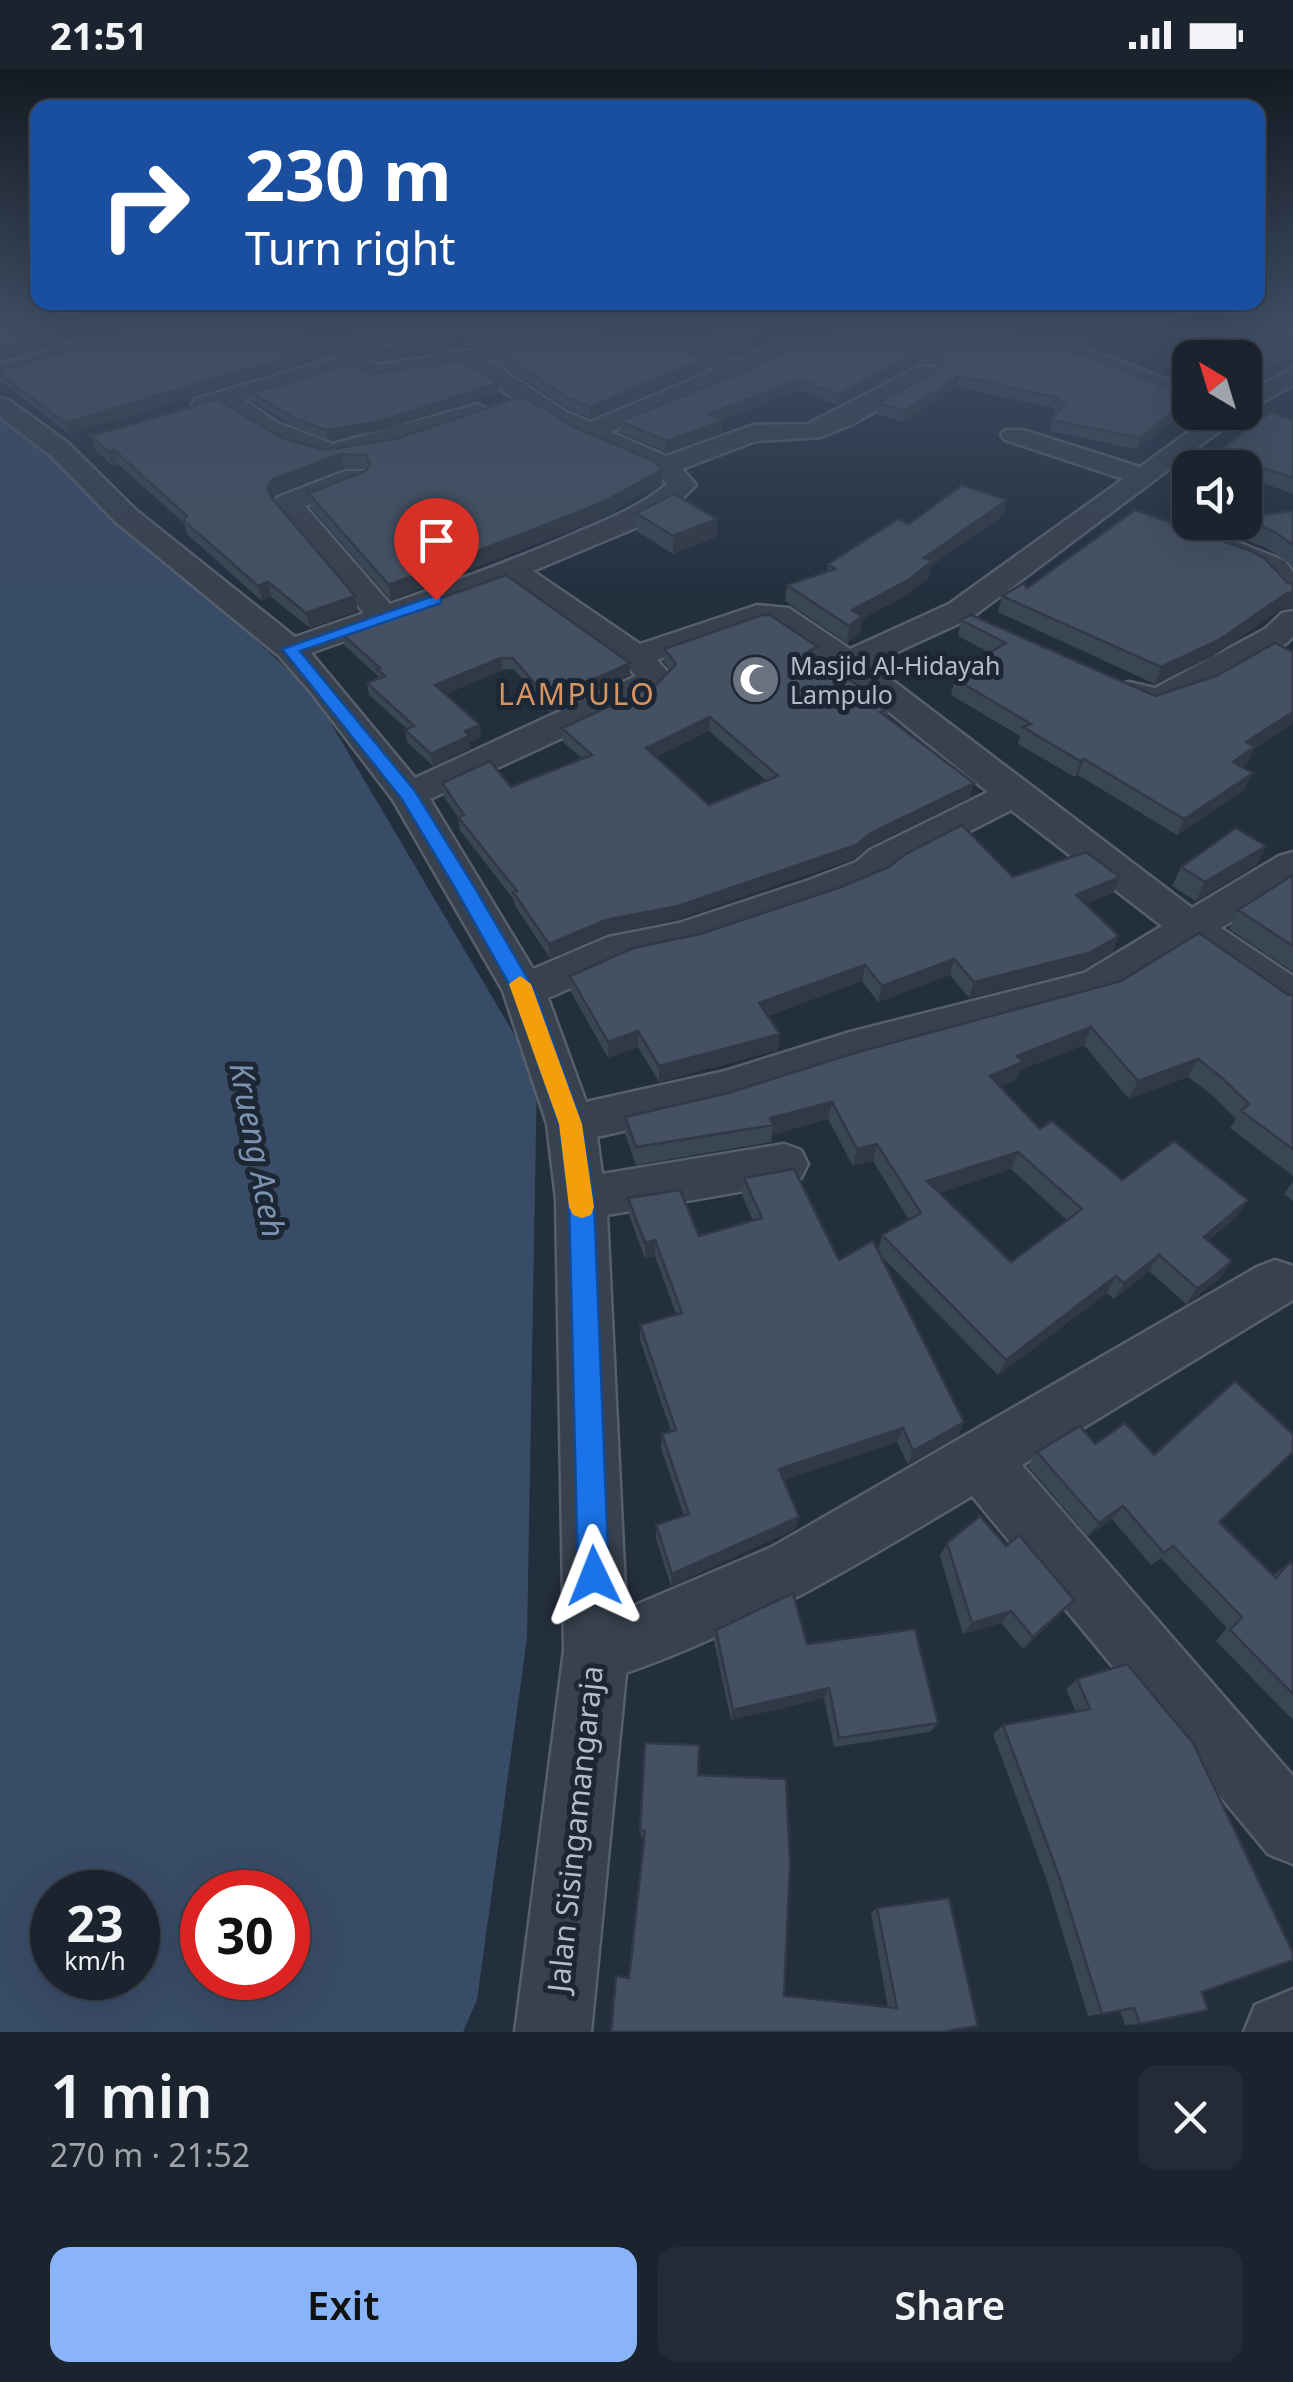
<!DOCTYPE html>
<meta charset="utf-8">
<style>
:root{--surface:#1b232e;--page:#242b36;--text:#f1f3f6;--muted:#a0a4aa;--line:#39404a;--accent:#8ab4f8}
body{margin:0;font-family:"Noto Sans",sans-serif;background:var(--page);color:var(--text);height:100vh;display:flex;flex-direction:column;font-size:38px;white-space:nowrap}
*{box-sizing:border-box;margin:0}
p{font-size:32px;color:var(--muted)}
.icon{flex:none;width:55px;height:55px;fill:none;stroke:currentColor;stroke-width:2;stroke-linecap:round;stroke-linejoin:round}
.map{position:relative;height:1962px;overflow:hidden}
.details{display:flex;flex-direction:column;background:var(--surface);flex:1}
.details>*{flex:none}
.banner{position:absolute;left:30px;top:30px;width:1235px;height:210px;border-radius:20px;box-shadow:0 10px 40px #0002,0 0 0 2px var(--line);background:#1a4fa0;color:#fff;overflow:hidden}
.needle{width:65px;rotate:322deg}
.controls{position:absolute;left:1172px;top:270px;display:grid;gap:20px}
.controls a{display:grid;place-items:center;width:90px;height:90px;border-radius:20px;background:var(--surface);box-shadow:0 10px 40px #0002,0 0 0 2px var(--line);font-size:50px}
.speed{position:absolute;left:30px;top:1800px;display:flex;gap:20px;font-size:50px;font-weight:700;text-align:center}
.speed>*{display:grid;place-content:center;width:130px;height:130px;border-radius:50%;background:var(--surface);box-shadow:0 10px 40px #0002,0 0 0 2px var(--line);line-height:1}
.speed small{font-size:25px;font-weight:400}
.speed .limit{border:15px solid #d22;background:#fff;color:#111}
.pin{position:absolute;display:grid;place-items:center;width:85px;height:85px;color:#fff;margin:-102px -42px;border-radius:50% 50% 50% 0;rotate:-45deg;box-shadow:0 0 10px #0007}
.pin .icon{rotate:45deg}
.me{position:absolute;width:110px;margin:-55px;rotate:358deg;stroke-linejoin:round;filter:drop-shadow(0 0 8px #0008)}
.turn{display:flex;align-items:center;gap:35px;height:210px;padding:0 50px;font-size:45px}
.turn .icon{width:130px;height:130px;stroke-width:2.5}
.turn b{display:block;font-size:70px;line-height:85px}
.round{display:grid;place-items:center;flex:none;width:105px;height:105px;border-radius:20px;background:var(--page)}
.overview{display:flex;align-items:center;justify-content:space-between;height:170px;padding:0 50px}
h1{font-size:60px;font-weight:600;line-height:75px}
.action{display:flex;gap:20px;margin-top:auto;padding:20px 50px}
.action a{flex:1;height:115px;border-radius:20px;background:var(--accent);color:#111;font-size:40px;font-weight:600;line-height:115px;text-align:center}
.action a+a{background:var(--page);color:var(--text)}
.status{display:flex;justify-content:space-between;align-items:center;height:70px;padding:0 50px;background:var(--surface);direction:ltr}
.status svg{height:28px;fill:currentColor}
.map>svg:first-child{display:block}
</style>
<div class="status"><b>21:51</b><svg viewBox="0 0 49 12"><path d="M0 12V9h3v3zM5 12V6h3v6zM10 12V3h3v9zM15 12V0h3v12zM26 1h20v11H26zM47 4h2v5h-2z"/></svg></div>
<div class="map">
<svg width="1293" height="1962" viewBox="0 0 1293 1962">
<rect width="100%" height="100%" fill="#242f3e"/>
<path fill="#394c67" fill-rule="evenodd" d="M0 344 47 377 313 623 537 1003 527 1568 477 1930 463 1962H0ZM52 1822H138V1908H52ZM202 1822H288V1908H202Z"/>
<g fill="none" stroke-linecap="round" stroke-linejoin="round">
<defs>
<path id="minor" d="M282 249H308L378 295 468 280 476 282 565 341 590 352 714 300 650 269 610 270 570 249H600L621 258 661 257 734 291 834 249H864L745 307 611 362 666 386 753 355 808 354 918 297H934L938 302 934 307 853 354 821 367 756 371 682 399 696 415 673 438 633 459 533 501 640 574 757 535 789 538 850 579 949 534 1123 409 1005 370 1001 365 1005 360H1023L1140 397 1216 342H1245V324L1293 298V315L1245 342 971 548 871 594 1192 838 1279 786 1293 782V813L1221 858 1293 906V944L1278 939 1190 877 1112 926 853 996 725 1037 597 1067 602 1104 784 1074 801 1080 808 1094 801 1108 784 1114 607 1145 626 1539 772 1477 1257 1197 1275 1190 1293 1196V1230L1022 1395 1293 1706V1794L1268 1784 972 1426C857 1495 753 1558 626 1603L591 1962H515L564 1581 556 1129 547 1054 503 921 393 730 310 621 279 586 117 453 50 385 0 347V328L9 330 68 373 137 441 295 567 364 543 278 439 274 433 278 427 345 401H365L369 407 365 413 305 436 390 534C453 512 517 489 578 462 609 449 641 436 667 414L656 402 547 351 464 295 374 310 351 298 244 330 278 353 333 374 478 334 491 342 487 347 331 391 260 363 221 337 204 341 195 339 192 334 195 329 336 288ZM508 512 624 593 636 606 415 708 311 583ZM760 554H770L836 599 988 722 870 780 856 792 809 810 679 853 608 867 533 899 430 729 653 626 672 607 657 590ZM1011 740 1162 856 1084 903 850 962 725 1001 586 1032 548 928 632 891 698 877 837 830 884 810 898 798Z
M979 249H1010L1190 318V334L982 254Z
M1243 249H1268L1293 267V285L1285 283Z
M110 262 121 269 118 274 0 308V294Z
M1215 463 1285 491 1293 502V531L1282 529 1263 503 1205 478 1200 472 1205 466Z
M1293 541V567L1287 573C1251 593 1146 671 1112 622L1117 615 1129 612 1155 618 1265 559 1282 543Z
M1293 1919V1962H1244L1255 1935Z"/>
</defs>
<use href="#minor" stroke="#565f6c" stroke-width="5"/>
<use href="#minor" fill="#38414e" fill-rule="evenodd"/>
</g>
<path fill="#3b4654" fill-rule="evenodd" d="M0 249H288L328 287 69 364 0 311V300L116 267 118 263 112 259Z
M315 249H581L608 263 705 300 590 348 567 338 477 278 467 276 379 291Z
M610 249H824L734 287 663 254H622Z
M852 249 1190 342H1193L1166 355 1136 379 1050 361 1052 350 1057 343 1053 342 1054 338 957 317 903 352 877 344 879 333 939 299 934 293 916 294 836 335 799 320 722 350 723 351V362L666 382 621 362 620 351 747 300Z
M1021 249H1255L1288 276 1293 277V295H1291L1256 314 1245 307V288H1215L1159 251 1083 273Z
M1273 249H1293V264Z
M373 304 499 323 383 360 328 370 298 359 254 332 252 323Z
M1293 350V424L1245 407V398H1219L1212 395 1217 382Z
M576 358 662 400V414L600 449 391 530 311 438 308 423 364 402 367 399 344 398 277 424 273 428 358 541 310 558 271 527 262 531 187 464 184 453 118 394 113 396 96 380 91 366 280 367 324 380Z
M1007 430 1003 445 931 496 929 507 907 525 862 549 860 562 847 573 785 531 787 515 827 502 828 494 909 454Z
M1293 441V496L1268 479 1232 464 1236 452H1245V447Z
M636 443 717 449 716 467 673 484 637 461Z
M1287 512 1280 540 1212 587 1155 614 998 542 1002 526 1027 518Z
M961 550 1254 679 1247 693 1242 697 1245 719 1177 765 1078 705 1075 707 1018 674 1020 666 951 625 955 609 979 596 981 588 990 583 958 566Z
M341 563 630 593V605L550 642 514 599 503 600 445 624 481 667 469 672 470 678 433 696 407 672 405 660 407 659 369 625 367 613 379 609 378 606 344 575Z
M818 577 817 587 889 638 887 648 970 727 868 777 854 789 678 849 607 864 550 888 515 836 514 830 460 760 458 747 444 727 442 713 511 717 583 689 563 672 562 658 656 615 670 600 664 592V579ZM709 661 767 711 709 735 655 687Z
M1266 776 1256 795 1196 831 1172 816 1181 797Z
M1293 805V902L1229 859 1238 840Z
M1013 807 1113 823 1086 834 1119 866 1112 882 1083 900 969 928 950 905 878 932 862 911 767 946 778 980 659 1012 638 977 608 988 571 922 570 906Z
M1287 924 1293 925V1106L1230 1058 1236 1049 1212 1025 1188 1007 1129 1029 1084 975 1020 1000 1016 1010 1000 1017 1040 1059 1122 1110 1237 1147 1208 1170 1232 1191 1221 1207 1195 1228 1186 1234 1149 1201 1114 1229 1107 1223 998 1305 880 1185 964 1352 958 1366 908 1394 897 1372 784 1410 799 1447 795 1459 671 1516 656 1468V1455L684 1446 661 1378 662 1364 671 1361 640 1270V1255L676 1244 655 1186 645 1189 629 1145 628 1128 699 1166 753 1151 742 1125 744 1108 839 1190 878 1180 882 1165 909 1150 873 1091 853 1096 828 1049 772 1065 771 1072 636 1095 625 1064V1047L728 1023 858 982ZM1011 1099 1067 1150 1011 1192 938 1123Z
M1293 1111V1131L1284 1124Z
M1095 1374 1154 1385 1274 1505 1290 1492 1293 1495V1650L1216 1571 1227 1558 1161 1488 1151 1495 1112 1449 1088 1466 1028 1396 1037 1382Z
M947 1473 1063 1542 1023 1579 1001 1553 963 1564 940 1486Z
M716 1560 807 1574 938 1653 930 1662 834 1677 824 1628 731 1650 714 1572Z
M1127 1594 1202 1922 1140 1954 1125 1955 1120 1941 1088 1946 1047 1811 993 1664 1003 1655 1076 1642 1066 1619 1077 1609Z
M698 1705 784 1926 888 1938 871 1843 877 1838 978 1956 629 1908 644 1768 641 1767 640 1761Z"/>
<path fill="#303945" d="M109 249 112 259 0 290V279Z
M800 249H824L734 287 735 276Z
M1133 249H1160L1159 251 1083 273 1086 263Z
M466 266 467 276 379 291 377 281Z
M326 276 328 287 69 364 65 353Z
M918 283 916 294 836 335 837 325Z
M1293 285 1291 295 1256 314 1259 303Z
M705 289V300L590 348V337Z
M959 306 957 317 903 352 905 341Z
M800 309 799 320 709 355V344Z
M498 313 499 323 383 360 328 370 326 360Z
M1190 335V342H1193L1166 355 1136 379 1140 368 1170 344Z
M723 351V362L666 382V371Z
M114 380 118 394 113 396 108 382Z
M341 384 344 398 277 424 271 431 267 417 273 409Z
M662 400V414L600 449 391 530 389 515Z
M1007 430 1003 445 931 496 929 507 907 525 862 549 860 562 847 573 852 540Z
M717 449 716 467 673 484V466Z
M268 512 271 527 262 531 258 516Z
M1287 523H1293V538L1280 540 1212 587 1155 614 1161 597Z
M355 526 358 541 310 558 306 543Z
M501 588 503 600 437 627 435 615Z
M630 593V605L550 642 549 630Z
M1293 642V653L1254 679 1247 693 1225 708 1233 692 1246 672Z
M710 647 709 661 646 691V678Z
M480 655 481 667 469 672 470 678 433 696 431 684 465 661Z
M1084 689 1078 705 1075 707 1080 691Z
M1253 703 1245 719 1177 765 1184 749Z
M974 713 970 727 868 777 854 789 678 849 607 864 550 888 549 874 606 850 871 763Z
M1266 776 1256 795 1196 831 1205 812Z
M1120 807 1113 823 1070 841 1076 825Z
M1119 866 1112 882 1083 900 969 928 974 912Z
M954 889 950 905 878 932 882 916Z
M865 895 862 911 757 949 759 933Z
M1091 957 1084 975 1020 1000 1016 1010 984 1024 990 1006 1017 986Z
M638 961V977L608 988V972Z
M780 964 778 980 659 1012V996Z
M1198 989 1188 1007 1129 1029 1138 1011Z
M832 1032 828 1049 772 1065 773 1055 770 1048Z
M877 1074 873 1091 853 1096 857 1079Z
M1018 1082 1011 1099 921 1128 927 1111Z
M1248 1130 1237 1147 1193 1183 1204 1167Z
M655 1170V1186L645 1189V1173Z
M1159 1185 1149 1201 1114 1229 1124 1213Z
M1232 1191 1221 1207 1195 1228 1186 1234 1197 1218Z
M1116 1206 1107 1223 998 1305 1006 1290Z
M964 1352 958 1366 908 1394 913 1381Z
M903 1358 897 1372 776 1413 779 1399Z
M1123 1436 1112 1449 1088 1466 1099 1453Z
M799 1447 795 1459 671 1516 672 1504Z
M1074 1530 1063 1542 1023 1579 1033 1567Z
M1011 1541 1001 1553 963 1564 972 1553Z
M829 1618 824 1628 731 1650 733 1640Z"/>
<path fill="#455162" stroke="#303945" stroke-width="2.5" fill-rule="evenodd" d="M0 249H107L0 279Z
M110 249H288L326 276 65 353 0 304V300L116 267 122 258Z
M329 249H581L608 263 649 262 705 289 590 337 566 327 476 268 466 266 377 281Z
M675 249H800L735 276Z
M852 249H988L1190 326V335L1170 344 1140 368 1052 350 1065 333 1055 331 1058 328 959 306 905 341 879 333 939 299 944 291 936 283H918L837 325 800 309 709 344 723 351 666 371 620 351 747 300Z
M1050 249H1133L1086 263Z
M1175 249H1255L1288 276 1293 277V285L1259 303 1245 294V288H1235Z
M462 290 498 313 382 351 326 360 296 349 252 323 350 294 373 304Z
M522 326 576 358 654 391 662 400 599 434 389 515 308 423 364 402 370 395 366 385 341 384 273 409 267 417 271 427 355 526 306 543 268 512 258 516 183 450 187 446 114 380 108 382 91 366 218 329 280 367 324 380 396 369Z
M1271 342 1293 350V408L1217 382Z
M962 415 1007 430 924 488 932 491 910 509 852 540 862 546 849 556 787 515 835 499 828 494 898 449 909 454Z
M674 424 717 449 673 466 636 443Z
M1135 440 1246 479 1264 488 1287 512 1293 515V523H1287L1219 570 1161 597 1002 526 1024 513 1027 518Z
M1293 441V475L1275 462 1245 450V447Z
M506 505 630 593 549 630 513 588H501L435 615 480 655 465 661 469 666 431 684 405 660 414 656 367 613 385 606 377 599 380 598 341 563Z
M762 545H770L818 577 809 581 889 638 880 642 974 713 871 763 856 775 678 836 606 850 549 874 513 822 517 821 458 747 464 745 442 713 490 691 511 717 592 685 562 658 656 615 676 594 664 579ZM710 647 778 706 709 735 646 678Z
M971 545 1155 626 1216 606 1275 573 1293 582V642L1246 672 1255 677 1233 692 1253 703 1184 749 1084 689 1080 691 1023 657 1031 654 955 609 988 592 981 588 1006 573 961 550Z
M962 755 1013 807 1086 782 1120 807 1076 825 1119 866 1089 883 974 912 954 889 882 916 865 895 759 933 780 964 659 996 638 961 608 972 570 906 633 878 700 864 841 817 889 797 904 785Z
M1236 758 1266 776 1205 812 1181 797Z
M1293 805V876L1238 840Z
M1199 863 1287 924 1293 925V1079L1241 1041 1249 1034 1222 1008 1198 989 1138 1011 1091 957 1017 986 1023 992 990 1006 1040 1059 1052 1051 1122 1110 1174 1071 1248 1130 1204 1167 1232 1191 1207 1212 1197 1218 1159 1185 1124 1213 1116 1206 1006 1290 882 1165 921 1143 877 1074 857 1079 832 1032 770 1048 773 1055 636 1077 625 1047 728 1023 858 982 1121 911ZM1018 1082 1082 1139 1011 1192 927 1111Z
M794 1099 839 1190 873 1171 964 1352 913 1381 903 1358 779 1399 799 1447 672 1504 656 1455 689 1444 662 1364 676 1360 640 1255 682 1243 655 1170 645 1173 628 1128 680 1120 699 1166 762 1148 744 1108Z
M1235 1311 1293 1364V1382L1219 1452 1276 1508 1290 1492 1293 1495V1624L1230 1560 1242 1547 1173 1476 1164 1483 1123 1436 1099 1453 1037 1382 1080 1356 1095 1374 1125 1353 1154 1385Z
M980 1446 1006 1476 1019 1465 1074 1530 1033 1567 1011 1541 972 1553 947 1473Z
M793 1523 807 1574 915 1559 938 1653 839 1668 829 1618 733 1640 716 1560Z
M1127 1594 1193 1673 1293 1883V1890L1202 1922 1208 1940 1140 1954 1134 1938 1102 1944 1059 1806 1003 1655 1090 1639 1077 1609Z
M645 1673 699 1675 698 1705 786 1709 790 1794 784 1926 897 1938 877 1838 949 1828 978 1956 942 1962H611L616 1906 629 1908 645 1761H640Z"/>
<linearGradient id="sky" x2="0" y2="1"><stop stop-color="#141a22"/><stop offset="0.48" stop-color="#3f4d63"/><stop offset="1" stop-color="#3f4d63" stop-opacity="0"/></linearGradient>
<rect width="1293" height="524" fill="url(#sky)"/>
<path fill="#1a73e8" stroke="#114b97" stroke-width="2.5" d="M436 525 441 526V533L300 581 415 721 472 813 535 921 582 1054 594 1130 609 1506 605 1517 594 1521 583 1517 578 1506 569 1130 559 1054 513 921 452 813 401 728 282 579Z"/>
<path fill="#f59e0b" d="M520 906 531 914 582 1054 594 1137 591 1145 582 1148 573 1145 569 1137 559 1054 509 914Z"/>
<defs>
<symbol id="mosque-disc" viewBox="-11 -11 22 22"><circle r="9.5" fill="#6b7280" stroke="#1d2633"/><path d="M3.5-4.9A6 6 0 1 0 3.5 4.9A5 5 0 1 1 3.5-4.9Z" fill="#fff"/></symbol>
</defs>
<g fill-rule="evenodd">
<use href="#mosque-disc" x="728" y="582" width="55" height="55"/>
</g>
<g text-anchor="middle" stroke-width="10" stroke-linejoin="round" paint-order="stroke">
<g font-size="25" fill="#b4bcc9" stroke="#1d2633" text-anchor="start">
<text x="790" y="605">Masjid Al-Hidayah<tspan x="790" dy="29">Lampulo</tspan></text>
</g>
<g font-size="30" letter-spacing="2.5" fill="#d59563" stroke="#1d2633">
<text x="577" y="635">LAMPULO</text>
</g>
<g font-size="30" fill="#b4bcc9" stroke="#1d2633">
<text transform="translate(576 1759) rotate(-84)" y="10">Jalan Sisingamangaraja</text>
</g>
<g font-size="32" font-style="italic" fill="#7c92b1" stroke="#1d2633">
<text transform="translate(257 1080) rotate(79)" y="11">Krueng Aceh</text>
</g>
</g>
</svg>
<div class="controls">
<a><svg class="needle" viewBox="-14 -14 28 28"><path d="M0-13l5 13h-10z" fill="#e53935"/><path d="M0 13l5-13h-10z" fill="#a0a4aa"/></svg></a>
<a><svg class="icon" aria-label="sound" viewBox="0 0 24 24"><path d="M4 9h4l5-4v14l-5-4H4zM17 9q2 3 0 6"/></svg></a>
</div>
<div class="speed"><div>23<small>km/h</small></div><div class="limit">30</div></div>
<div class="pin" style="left:436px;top:530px;background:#d93025"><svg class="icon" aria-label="arrive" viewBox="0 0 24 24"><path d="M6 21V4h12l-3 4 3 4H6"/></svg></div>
<svg class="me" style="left:594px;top:1506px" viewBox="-20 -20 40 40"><path d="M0-17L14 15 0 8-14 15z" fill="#1a73e8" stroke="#fff" stroke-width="4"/></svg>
<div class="banner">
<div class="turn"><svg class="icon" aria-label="right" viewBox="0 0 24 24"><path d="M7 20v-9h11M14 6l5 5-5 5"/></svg><div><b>230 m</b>Turn right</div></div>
</div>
</div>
<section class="details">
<div class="overview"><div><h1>1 min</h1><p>270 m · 21:52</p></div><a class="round"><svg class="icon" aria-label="close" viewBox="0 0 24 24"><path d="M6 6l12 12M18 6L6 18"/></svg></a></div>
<div class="action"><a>Exit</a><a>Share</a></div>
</section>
